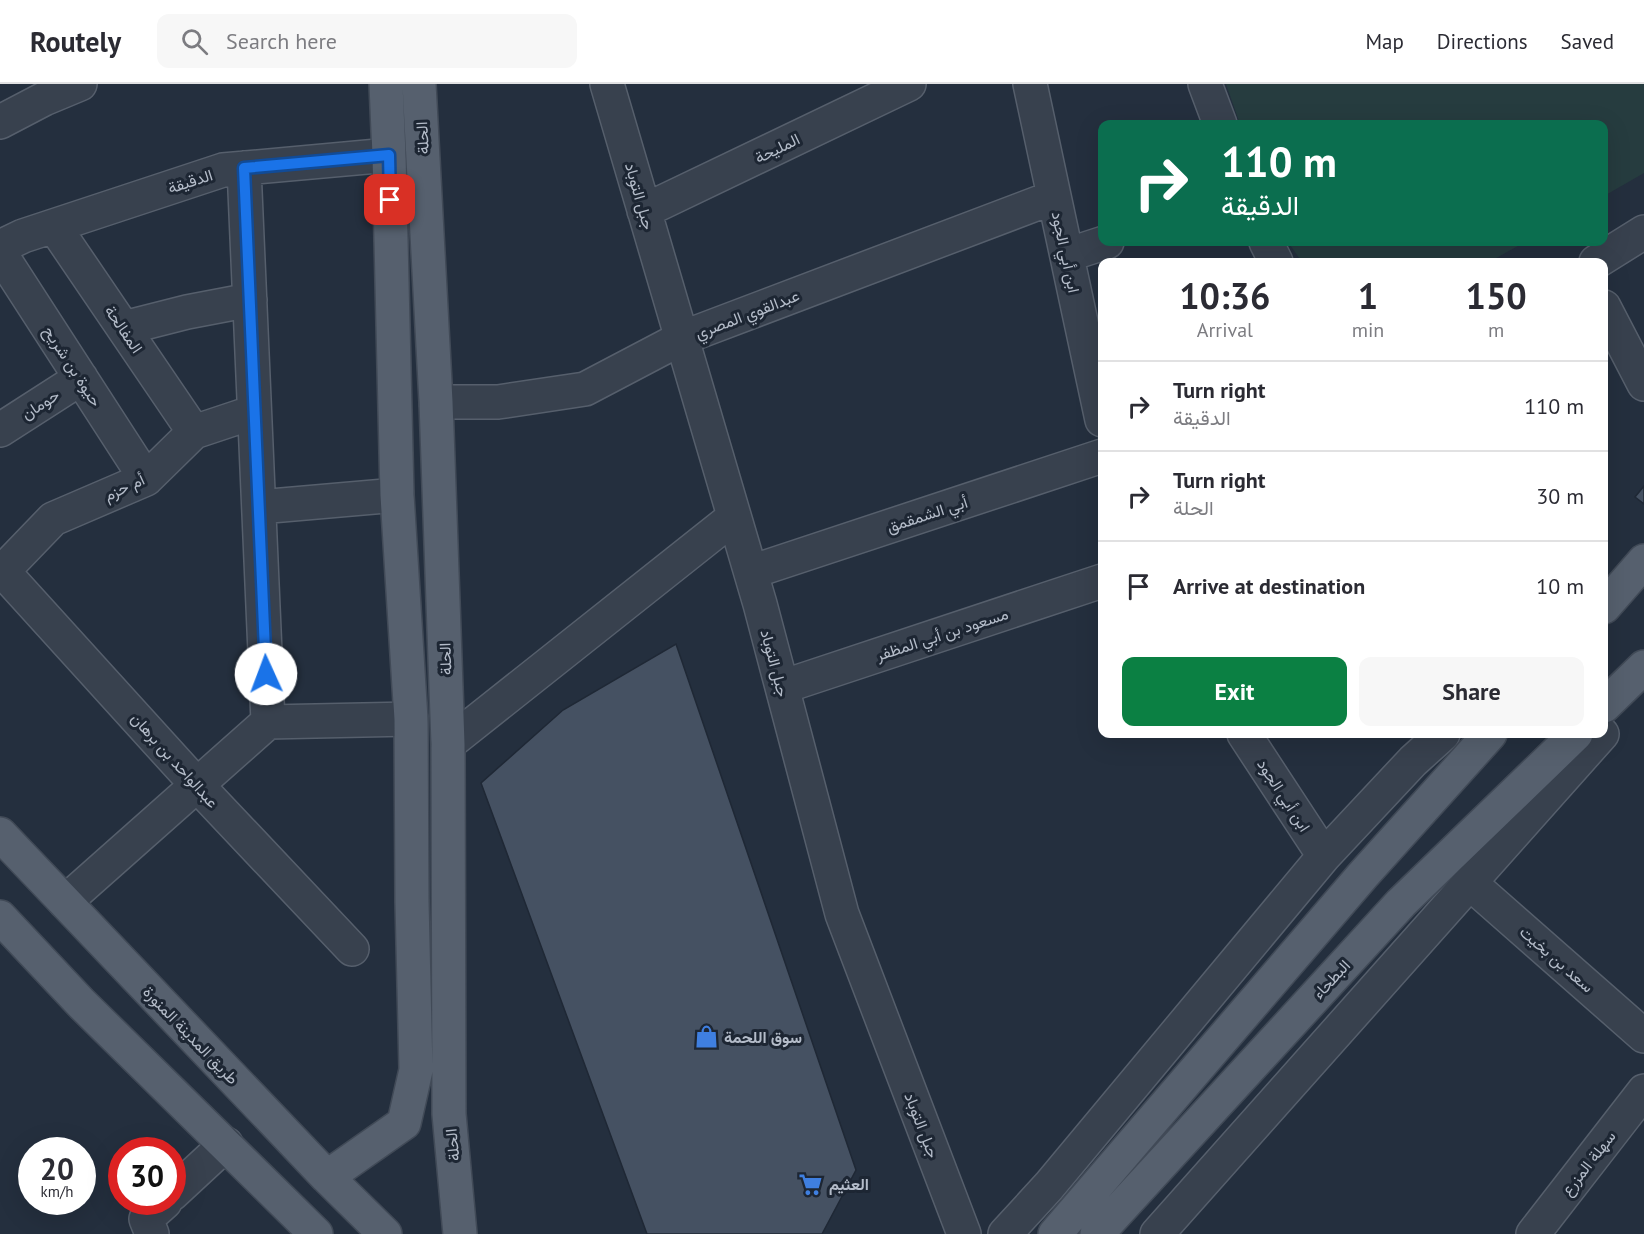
<!DOCTYPE html>
<meta charset="utf-8">
<style>
:root{--surface:#fff;--page:#f7f7f7;--text:#2b2b33;--muted:#7c7c81;--line:#e1e1e2;--accent:#0b8043}
body{margin:0;font-family:"PT Sans",Vazirmatn,sans-serif;background:var(--page);color:var(--text);height:100vh;display:flex;flex-direction:column;font-size:22px;white-space:nowrap}
*{box-sizing:border-box;margin:0}
p{font-size:20px;color:var(--muted)}
.icon{flex:none;width:33px;height:33px;fill:none;stroke:currentColor;stroke-width:2;stroke-linecap:round;stroke-linejoin:round}
.map{position:relative;flex:1;overflow:hidden}
.side{position:absolute;left:1098px;top:174px;width:510px;height:480px;display:flex;flex-direction:column;background:var(--surface);border-radius:12px;box-shadow:0 6px 24px #0002}
.side>*{flex:none}
.banner{position:absolute;left:1098px;top:36px;width:510px;height:126px;border-radius:12px;box-shadow:0 6px 24px #0002;background:#0b6e4f;color:#fff;overflow:hidden}
.speed{position:absolute;left:18px;top:1053px;display:flex;gap:12px;font-size:30px;font-weight:700;text-align:center}
.speed>*{display:grid;place-content:center;width:78px;height:78px;border-radius:50%;background:var(--surface);box-shadow:0 6px 24px #0002;line-height:1}
.speed small{font-size:15px;font-weight:400}
.speed .limit{border:9px solid #d22;background:#fff;color:#111}
.pin{position:absolute;display:grid;place-items:center;width:51px;height:51px;color:#fff;margin:-26px;border-radius:12px;box-shadow:0 3px 9px #0006}
.me{position:absolute;width:66px;margin:-33px;rotate:358deg;stroke-linejoin:round;filter:drop-shadow(0 0 4px #0008)}
.turn{display:flex;align-items:center;gap:21px;height:126px;padding:0 24px;font-size:27px}
.turn .icon{width:78px;height:78px;stroke-width:2.5}
.turn b{display:block;font-size:42px;line-height:51px}
.eta{display:flex;justify-content:space-evenly;align-items:center;height:102px;text-align:center}
.eta b{font-size:36px;font-weight:800;line-height:42px}
.action{display:flex;gap:12px;margin-top:auto;padding:12px 24px}
.action a{flex:1;height:69px;border-radius:12px;background:var(--accent);color:#fff;font-size:24px;font-weight:800;line-height:69px;text-align:center}
.action a+a{background:var(--page);color:var(--text)}
ul{padding:0;list-style:none}
li{display:flex;align-items:center;gap:18px;height:90px;padding:0 24px;border-top:2px solid var(--line)}
li div{flex:1}
li b{display:block;font-size:22px}
li em{font-style:normal}
header{display:flex;align-items:center;gap:36px;box-sizing:border-box;height:84px;padding:0 30px;background:var(--surface);border-bottom:2px solid var(--line)}
header strong{font-size:28px}
nav{display:flex;gap:33px;margin-inline-start:auto;font-size:21px}
.search{width:420px;height:54px;background:var(--page);display:flex;align-items:center;gap:15px;box-sizing:border-box;padding:0 21px;border-radius:12px;color:var(--muted);font-size:22px}
.map>svg:first-child{display:block}
</style>
<header>
<strong>Routely</strong>
<div class="search"><svg class="icon" aria-label="search" viewBox="0 0 24 24"><circle cx="10" cy="10" r="6"/><path d="M15 15l6 6"/></svg>Search here</div>
<nav><a>Map</a><a>Directions</a><a>Saved</a></nav>
</header>
<div class="map">
<svg width="1644" height="1150" viewBox="0 0 1644 1150">
<rect width="100%" height="100%" fill="#242f3e"/>
<path fill="#263c3f" d="M1226 0H1644V89L1604 112V40H1240Z
M1288 158H1525L1489 178H1302Z"/>
<path fill="#455162" stroke="#1f2835" stroke-width="1.5" d="M1644 402V420L1635 413Z
M676 560 856 1086 822 1150H647L481 699 563 626Z"/>
<g fill="none" stroke-linecap="round" stroke-linejoin="round">
<defs>
<path id="minor" d="M607 0 760 520 842 830 964 1150
M1030 0 1102 336
M1205 0 1220 40
M0 38 44 15 80 0
M244 84 268 638
M644 127 909 0
M54 142 194 348
M1266 158 1276 178
M0 163 23 152 223 86 389 71
M0 169 146 395
M1067 171 1107 158
M1596 178 1644 148
M1604 223 1644 300
M124 244 187 228 250 216
M436 318H498L585 305 682 254 1054 113
M0 346 81 294
M259 423 397 411
M0 484 197 701 352 865
M751 488 1102 372
M0 490 53 435 146 395 194 348 254 328
M782 603 1102 497
M1244 650 1324 772
M448 660 734 433
M1470 799 1644 952
M65 818 268 638 411 635
M172 1110 226 1060
M152 1150 146 1135 165 1118
M1005 1150 1049 1102 1324 772 1413 677 1443 650
M1157 1150 1602 650
M1533 1150 1644 1007"/>
<path id="major" d="M419 0 436 318 448 660 449 1030 460 1150
M1604 523 1644 477
M1604 622 1644 583
M0 750 327 1093 385 1150
M0 833 81 919 316 1150
M327 1093 404 1039 416 986 412 818 411 635 397 411 389 71 386 0
M1055 1150 1363 791 1490 650
M1097 1150 1401 819 1576 650"/>
</defs>
<use href="#minor" stroke="#565f6c" stroke-width="36"/>
<use href="#major" stroke="#414a57" stroke-width="36"/>
<use href="#minor" stroke="#38414e" stroke-width="33"/>
<use href="#major" stroke="#56606e" stroke-width="33"/>
</g>
<g fill="none" stroke-linecap="round" stroke-linejoin="round">
<defs>
<path id="route" d="M266 590 244 84 389 71 390 116"/>
</defs>
<use href="#route" stroke="#114b97" stroke-width="15"/>
<use href="#route" stroke="#1a73e8" stroke-width="10"/>
</g>
<defs>
<symbol id="shop-bare" viewBox="-9 -9 18 18"><path d="M-5-2.5h2.3a2.7 3.5 0 0 1 5.4 0H5L5.5 6h-11ZM-1.5-2.5h3a1.5 2.3 0 0 0-3 0Z" fill="#3f7fe0" stroke="#1d2633" stroke-width="2.5" paint-order="stroke"/></symbol>
<symbol id="supermarket-bare" viewBox="-9 -9 18 18"><path d="M-6-5.5h2.5l.6 2H6L4.5 2H-2.5L-4.4-4H-6ZM-1.5 3.2a1.3 1.3 0 1 0 .1 0ZM3 3.2a1.3 1.3 0 1 0 .1 0Z" fill="#3f7fe0" stroke="#1d2633" stroke-width="2.5" paint-order="stroke"/></symbol>
</defs>
<g fill-rule="evenodd">
<use href="#shop-bare" x="690" y="936" width="33" height="33"/>
<use href="#supermarket-bare" x="794" y="1084" width="33" height="33"/>
</g>
<g text-anchor="middle" stroke-width="6" stroke-linejoin="round" paint-order="stroke">
<g font-size="16" fill="#b4bcc9" stroke="#1d2633">
<text transform="translate(422 54) rotate(-93)" y="6">الحلة</text>
<text transform="translate(777 64) rotate(-26)" y="6">المليحة</text>
<text transform="translate(190 97) rotate(-18)" y="6">الدقيقة</text>
<text transform="translate(640 112) rotate(74)" y="6">جبل التوباد</text>
<text transform="translate(1066 168) rotate(78)" y="6">ابن أبي الجود</text>
<text transform="translate(747 230) rotate(-21)" y="6">عبدالقوي المصري</text>
<text transform="translate(124 245) rotate(56)" y="6">المفالحة</text>
<text transform="translate(73 282) rotate(57)" y="6">حيوة بن شريح</text>
<text transform="translate(40 320) rotate(-33)" y="6">حومان</text>
<text transform="translate(124 403) rotate(-25)" y="6">أم حزم</text>
<text transform="translate(927 430) rotate(-18)" y="6">أبي الشمقمق</text>
<text transform="translate(942 550) rotate(-18)" y="6">مسعود بن أبي المظفر</text>
<text transform="translate(445 575) rotate(-92)" y="6">الحلة</text>
<text transform="translate(775 579) rotate(75)" y="6">جبل التوباد</text>
<text transform="translate(175 676) rotate(48)" y="6">عبدالواحد بن برهان</text>
<text transform="translate(1284 711) rotate(57)" y="6">ابن أبي الجود</text>
<text transform="translate(1557 875) rotate(41)" y="6">سعد بن بخيت</text>
<text transform="translate(1331 895) rotate(-47)" y="6">البطحاء</text>
<text transform="translate(191 951) rotate(46)" y="6">طريق المدينة المنورة</text>
<text transform="translate(922 1041) rotate(69)" y="6">جبل التوباد</text>
<text transform="translate(452 1061) rotate(-96)" y="6">الحلة</text>
<text transform="translate(1588 1079) rotate(-52)" y="6">سهلة المزرع</text>
</g>
<g font-size="16" font-weight="bold" fill="#b4bcc9" stroke="#1d2633" text-anchor="start">
<text x="724" y="959">سوق اللحمة</text>
<text x="829" y="1106">العثيم</text>
</g>
</g>
</svg>
<div class="speed"><div>20<small>km/h</small></div><div class="limit">30</div></div>
<div class="pin" style="left:390px;top:116px;background:#d93025"><svg class="icon" aria-label="arrive" viewBox="0 0 24 24"><path d="M6 21V4h12l-3 4 3 4H6"/></svg></div>
<svg class="me" style="left:266px;top:590px" viewBox="-20 -20 40 40"><circle r="19" fill="#fff"/><path d="M0-13L10 11 0 6-10 11z" fill="#1a73e8"/></svg>
<div class="banner">
<div class="turn"><svg class="icon" aria-label="right" viewBox="0 0 24 24"><path d="M7 20v-9h11M14 6l5 5-5 5"/></svg><div><b>110 m</b>الدقيقة</div></div>
</div>
<section class="side">
<div class="eta">
<div><b>10:36</b><p>Arrival</p></div>
<div><b>1</b><p>min</p></div>
<div><b>150</b><p>m</p></div>
</div>
<ul>
<li><svg class="icon" aria-label="right" viewBox="0 0 24 24"><path d="M7 20v-9h11M14 6l5 5-5 5"/></svg><div><b>Turn right</b><p>الدقيقة</p></div><em>110 m</em></li>
<li><svg class="icon" aria-label="right" viewBox="0 0 24 24"><path d="M7 20v-9h11M14 6l5 5-5 5"/></svg><div><b>Turn right</b><p>الحلة</p></div><em>30 m</em></li>
<li><svg class="icon" aria-label="arrive" viewBox="0 0 24 24"><path d="M6 21V4h12l-3 4 3 4H6"/></svg><div><b>Arrive at destination</b></div><em>10 m</em></li>
</ul>
<div class="action"><a>Exit</a><a>Share</a></div>
</section>
</div>
